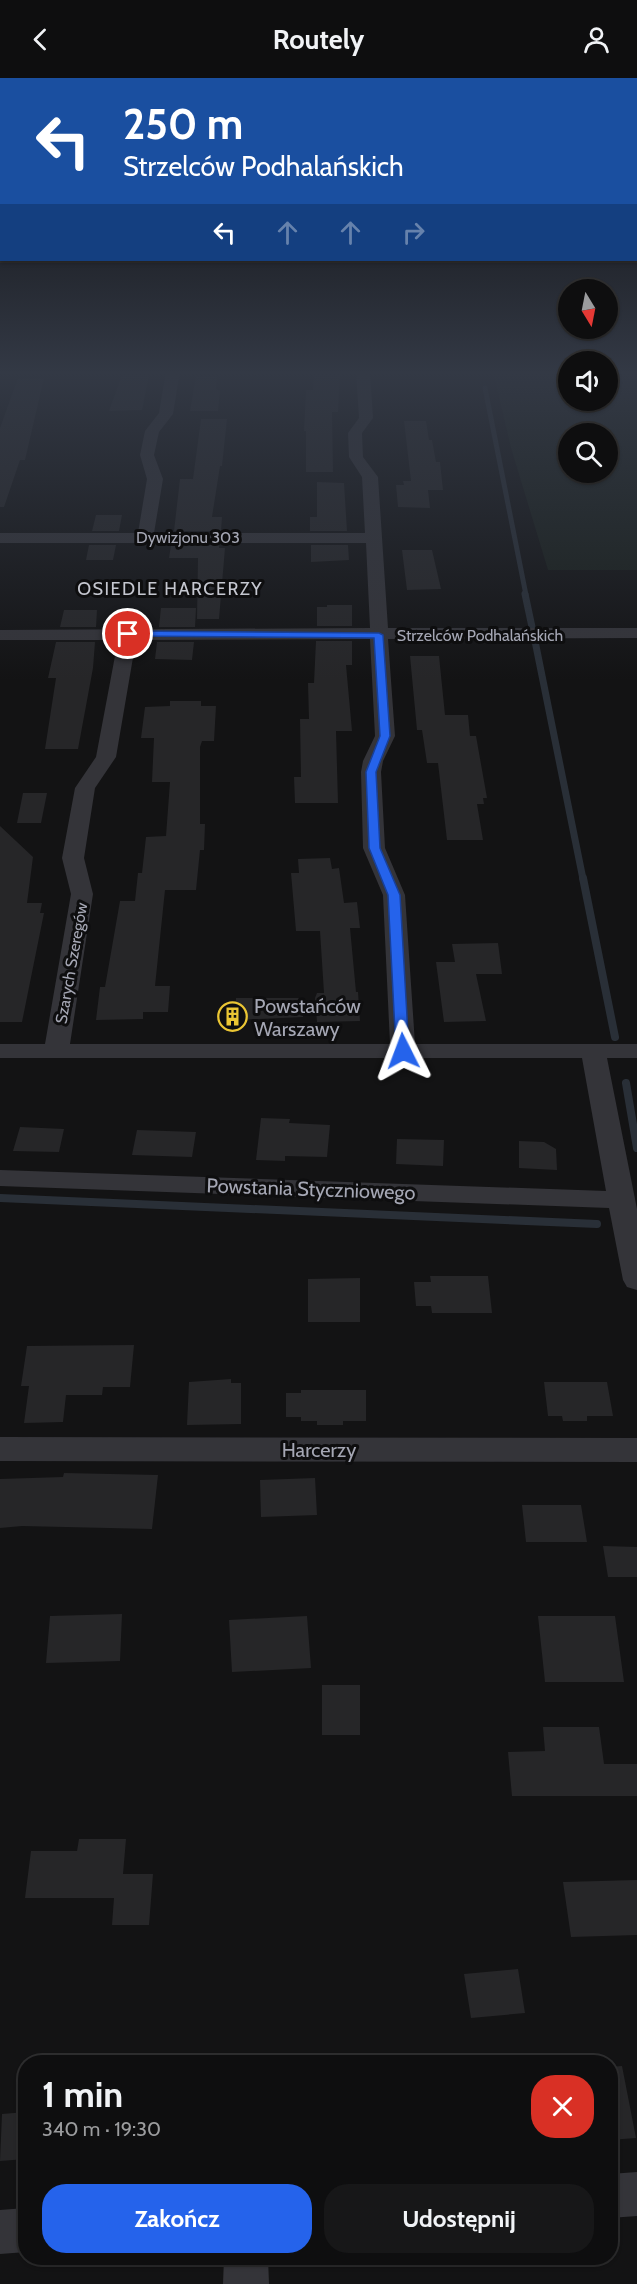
<!DOCTYPE html>
<html lang="pl">
<meta charset="utf-8">
<style>
:root{--surface:#0e0e0f;--page:#171718;--text:#f1f3f6;--muted:#9b9c9e;--line:#2e2e2f;--accent:#2563eb}
body{margin:0;font-family:Cabin,sans-serif;background:var(--page);color:var(--text);height:100vh;display:flex;flex-direction:column;font-size:22px;white-space:nowrap}
*{box-sizing:border-box;margin:0}
p{font-size:20px;color:var(--muted)}
.icon{flex:none;width:33px;height:33px;fill:none;stroke:currentColor;stroke-width:2;stroke-linecap:round;stroke-linejoin:round}
.map{position:relative;flex:1;overflow:hidden}
.side{position:absolute;left:18px;top:1977px;width:600px;height:210px;display:flex;flex-direction:column;background:var(--surface);border-radius:24px;box-shadow:0 2px 4px #0004,0 0 0 2px var(--line)}
.side>*{flex:none}
.top-card{position:absolute;left:0px;top:0px;width:638px;height:183px;box-shadow:0 2px 4px #0004,0 0 0 2px var(--line);background:#1a4fa0;color:#fff;overflow:hidden}
.needle{width:39px;rotate:170deg}
.fabs{position:absolute;left:558px;top:201px;display:grid;gap:12px}
.fabs a{display:grid;place-items:center;width:60px;height:60px;border-radius:50%;background:var(--surface);box-shadow:0 2px 4px #0004,0 0 0 2px var(--line);font-size:30px}
.pin{position:absolute;display:grid;place-items:center;width:51px;height:51px;color:#fff;margin:-26px;border:3px solid #fff;border-radius:50%;box-shadow:0 2px 6px #0007}
.me{position:absolute;width:66px;margin:-33px;rotate:357deg;stroke-linejoin:round;filter:drop-shadow(0 0 4px #0008)}
.turn{display:flex;align-items:center;gap:21px;height:126px;padding:0 24px;font-size:27px}
.turn .icon{width:78px;height:78px;stroke-width:2.5}
.turn b{display:block;font-size:42px;line-height:51px}
.lanes{display:flex;align-items:center;height:57px;padding:0 24px;background:#0003;justify-content:center;gap:30px;direction:ltr}
.lanes .off{opacity:.35}
.round{display:grid;place-items:center;flex:none;width:63px;height:63px;border-radius:24px;background:var(--page)}
.overview{display:flex;align-items:center;justify-content:space-between;height:102px;padding:0 24px}
h1{font-size:36px;font-weight:700;line-height:45px}
.action{display:flex;gap:12px;margin-top:auto;padding:12px 24px}
.action a{flex:1;height:69px;border-radius:24px;background:var(--accent);color:#fff;font-size:24px;font-weight:700;line-height:69px;text-align:center}
.action a+a{background:var(--page);color:var(--text)}
header{display:flex;justify-content:space-between;align-items:center;height:78px;padding:0 24px;background:var(--surface);font-size:27px;font-weight:700}
.map>svg:first-child{display:block}
</style>
<header><svg class="icon" aria-label="back" viewBox="0 0 24 24"><path d="M15 5l-7 7 7 7"/></svg>Routely<svg class="icon" aria-label="person" viewBox="0 0 24 24"><circle cx="12" cy="8" r="4"/><path d="M4 21q1-7 8-7t8 7"/></svg></header>
<div class="map">
<svg width="637" height="2206" viewBox="0 0 637 2206">
<rect width="100%" height="100%" fill="#131314"/>
<path fill="#191f1b" fill-rule="evenodd" d="M493 293H568V322H608V293H637V492H548L511 370ZM568 356H608V394H568Z"/>
<g fill="none" stroke-linecap="round" stroke-linejoin="round">
<path stroke="#292f37" stroke-width="5" d="M485 310 526 517"/>
<path stroke="#292f37" stroke-width="7" d="M525 516 532 549
M535 563 583 801"/>
<path stroke="#292f37" stroke-width="8" d="M583 800 615 959
M626 1005 637 1070
M0 1120 597 1146"/>
</g>
<path fill="#262628" d="M314 296H340L338 334H332L333 394H306V353H304L306 312H313Z
M122 297H149L142 332 109 333Z
M196 298H217L216 311 220 313 218 333H190Z
M18 300H44L25 382H20L4 429H0V350Z
M201 341H227L222 388H220L212 439H222L221 453H174L180 401H193Z
M404 343H426L429 362H432L436 384H440L443 412H428L430 430 398 429 396 407H404L403 403H411Z
M317 404 344 405 347 453H310V439H317Z
M96 437H122L119 453H92Z
M89 467H116L113 482H86Z
M171 467H219V470H225L219 541H197L198 480H169Z
M311 467H348L349 482 311 484Z
M402 472H432L441 511 407 512Z
M327 527H352V548H317V529H327Z
M161 530H196L195 549H159Z
M64 532H97L96 549H60Z
M316 563H352V587H346L352 653H336L338 725H295L294 699H301L300 641H309L308 605H314Z
M56 564H95L93 590 78 671H45L56 600H48Z
M157 564H194L192 582 155 581Z
M410 578H439L445 637H468L470 658H476L487 720H483L484 726H477L483 762H447L438 685H427L422 652H417Z
M170 623H201V628H216L214 663H202L200 669V746H205L204 772H200L196 812H165L155 908H170L168 934H143V941L96 942 100 909H105L120 823H135L138 795H142L146 759 166 758 170 704H152L154 660H141L145 629 170 628Z
M23 715H47L41 745H17Z
M0 748 33 779 27 825H42L40 835H44L22 944H0Z
M330 780 332 791 339 790 344 825 357 824 360 850H350L356 914H358L360 943 317 944 315 920 317 915H324L320 853H296L291 795H299L298 781Z
M498 865 502 896H476L486 943 444 944 436 884H455L452 866Z
M236 920H303V939L236 942Z
M261 1040 290 1041 289 1045 330 1047 327 1079 285 1078V1083L256 1082Z
M20 1049 64 1051 59 1074 13 1073Z
M137 1052 196 1054 192 1079 132 1077Z
M397 1061 444 1062 443 1088 396 1086Z
M519 1063 544 1064 556 1071 557 1092 519 1090Z
M430 1198H488L492 1235H432L431 1228H416L414 1204H431Z
M360 1200V1244H308V1201Z
M134 1267 130 1309H103L102 1317H66L63 1344 24 1345 29 1308H21L27 1268Z
M231 1301V1305H241V1346L187 1347 189 1304Z
M544 1304H607L613 1338H587V1343H563L562 1338H548Z
M301 1312H366V1343H343V1347H317V1343H301V1339H286V1315H301Z
M64 1395 158 1397 152 1451 22 1448 0 1450V1401L63 1399Z
M315 1400 317 1437 261 1439 260 1402Z
M522 1427H581L587 1464H526Z
M603 1468 637 1469V1499H608Z
M122 1536 120 1583 46 1585 50 1538Z
M307 1538 311 1590 232 1594 229 1542Z
M538 1538H615L624 1604H545Z
M322 1607H360V1657H322Z
M543 1649H599L604 1686H637V1718H512L508 1674 545 1673Z
M79 1761H126L123 1796H153L149 1847H112L114 1820H25L31 1773H77Z
M637 1802V1857L571 1859 563 1804Z
M518 1891 525 1935 471 1940 464 1896Z
M622 1988 636 2060 610 2062V1989Z
M26 2034V2081L0 2083 2 2036Z"/>
<g fill="none" stroke-linecap="round" stroke-linejoin="round">
<path fill="#343439" fill-rule="evenodd" d="M166 293H180L173 336 159 354 154 377 163 401 154 455H365L362 399 349 379 348 355 359 340 356 293H370L373 340 362 355 363 379 378 399 388 550H637V560L388 561 395 658 383 683 381 694 385 770 405 817 415 966H637V980H607L637 1131V1212L627 1209 623 1202 609 1130 0 1108V1092L606 1113 582 980H0V966H45L71 816 62 780 75 710 96 679 118 562H0V552L370 550 366 465H0V455H138L147 401 140 377 145 353 159 335ZM370 561 375 658 363 683 361 694 363 770 383 817 390 966H70L93 816 84 780 95 710 116 679 136 562Z
M0 1359 637 1360V1384L0 1383Z
M637 2094V2138L610 2140V2096Z
M26 2130V2174L0 2176V2132Z
M224 2180H268L269 2206H223Z"/>
</g>
<linearGradient id="sky" x2="0" y2="1"><stop stop-color="#0a0a0b"/><stop offset="0.49" stop-color="#333945"/><stop offset="1" stop-color="#333945" stop-opacity="0"/></linearGradient>
<rect width="637" height="602" fill="url(#sky)"/>
<path fill="#2563eb" stroke="#184099" stroke-width="1.5" d="M128 553 379 555 383 557 390 658 376 694 380 770 400 817 409 973 407 975 403 976 396 973 388 817 369 770 366 694 380 658 374 560 125 558V554Z"/>
<defs>
<symbol id="building-ring" viewBox="-11 -11 22 22"><circle r="9.5" fill="#0e0e0f" stroke="#ebc634" stroke-width="1.5"/><path d="M-4-6H4V6H1V3H-1V6H-4ZM-2.5-4.3h1.7v1.8h-1.7ZM.8-4.3h1.7v1.8H.8ZM-2.5-1h1.7V.8h-1.7ZM.8-1h1.7V.8H.8Z" fill="#ebc634"/></symbol>
</defs>
<g fill-rule="evenodd">
<use href="#building-ring" x="216" y="922" width="33" height="33"/>
</g>
<g text-anchor="middle" stroke-width="6" stroke-linejoin="round" paint-order="stroke">
<g font-size="16" fill="#a5a7b4" stroke="#0e0e0f">
<text x="188" y="465">Dywizjonu 303</text>
<text x="480" y="563">Strzelców Podhalańskich</text>
<text transform="translate(71 885) rotate(-80)" y="6">Szarych Szeregów</text>
</g>
<g font-size="18" letter-spacing="1.5" fill="#c5c7d0" stroke="#0e0e0f">
<text x="170" y="517">OSIEDLE HARCERZY</text>
</g>
<g font-size="20" fill="#a5a7b4" stroke="#0e0e0f" text-anchor="start">
<text x="254" y="935">Powstańców<tspan x="254" dy="23">Warszawy</tspan></text>
</g>
<g font-size="20" fill="#a5a7b4" stroke="#0e0e0f">
<text transform="translate(311 1111) rotate(2)" y="7">Powstania Styczniowego</text>
<text x="319" y="1379">Harcerzy</text>
</g>
</g>
</svg>
<div class="fabs">
<a><svg class="needle" viewBox="-14 -14 28 28"><path d="M0-13l5 13h-10z" fill="#e53935"/><path d="M0 13l5-13h-10z" fill="#9b9c9e"/></svg></a>
<a><svg class="icon" aria-label="sound" viewBox="0 0 24 24"><path d="M4 9h4l5-4v14l-5-4H4zM17 9q2 3 0 6"/></svg></a>
<a><svg class="icon" aria-label="search" viewBox="0 0 24 24"><circle cx="10" cy="10" r="6"/><path d="M15 15l6 6"/></svg></a>
</div>
<div class="pin" style="left:128px;top:556px;background:#d93025"><svg class="icon" aria-label="arrive" viewBox="0 0 24 24"><path d="M6 21V4h12l-3 4 3 4H6"/></svg></div>
<svg class="me" style="left:403px;top:973px" viewBox="-20 -20 40 40"><path d="M0-17L14 15 0 8-14 15z" fill="#2563eb" stroke="#fff" stroke-width="4"/></svg>
<div class="top-card">
<div class="turn"><svg class="icon" aria-label="left" viewBox="0 0 24 24"><path d="M17 20v-9H6M10 6l-5 5 5 5"/></svg><div><b>250 m</b>Strzelców Podhalańskich</div></div>
<div class="lanes"><svg class="icon" aria-label="left" viewBox="0 0 24 24"><path d="M17 20v-9H6M10 6l-5 5 5 5"/></svg><svg class="icon off" aria-label="ahead" viewBox="0 0 24 24"><path d="M12 20V5M6 11l6-6 6 6"/></svg><svg class="icon off" aria-label="ahead" viewBox="0 0 24 24"><path d="M12 20V5M6 11l6-6 6 6"/></svg><svg class="icon off" aria-label="right" viewBox="0 0 24 24"><path d="M7 20v-9h11M14 6l5 5-5 5"/></svg></div>
</div>
<section class="side">
<div class="overview"><div><h1>1 min</h1><p>340 m · 19:30</p></div><a class="round" style="background:#d93025;color:#fff"><svg class="icon" aria-label="close" viewBox="0 0 24 24"><path d="M6 6l12 12M18 6L6 18"/></svg></a></div>
<div class="action"><a>Zakończ</a><a>Udostępnij</a></div>
</section>
</div>
